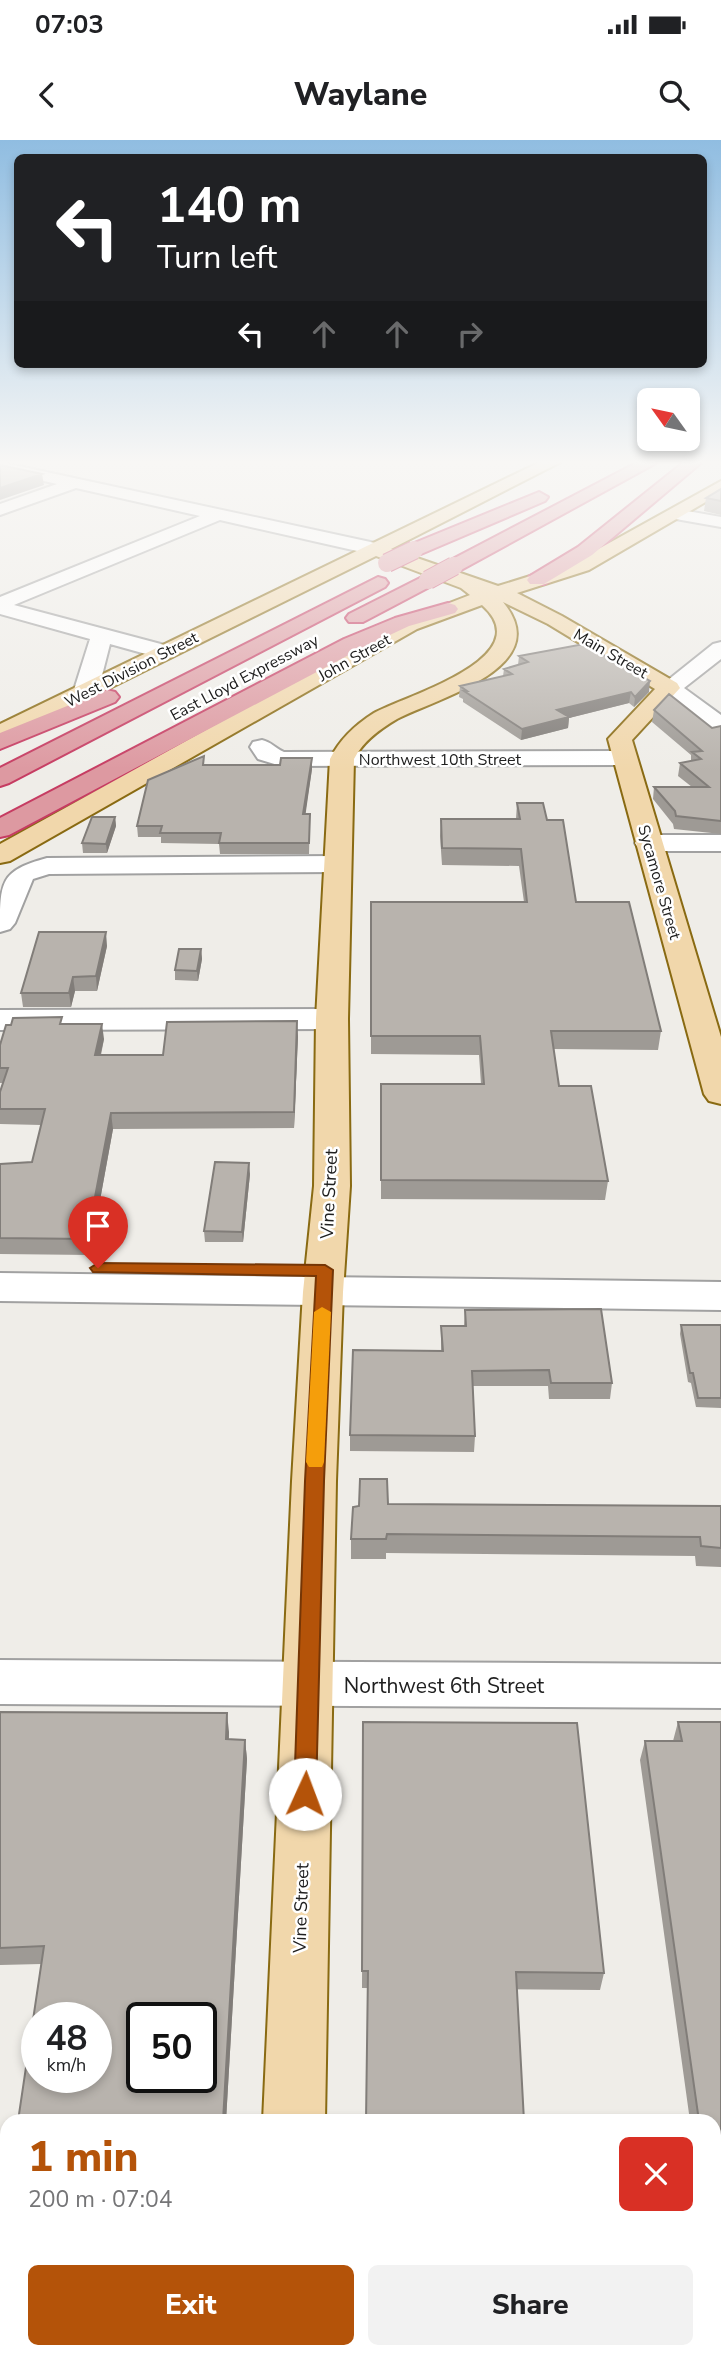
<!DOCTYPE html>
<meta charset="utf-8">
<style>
:root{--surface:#fff;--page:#f2f2f2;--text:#202124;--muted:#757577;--accent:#b45309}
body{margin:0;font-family:"Nunito Sans",sans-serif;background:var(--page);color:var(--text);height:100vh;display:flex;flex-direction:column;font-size:26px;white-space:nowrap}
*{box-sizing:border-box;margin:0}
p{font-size:23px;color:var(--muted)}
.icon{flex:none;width:38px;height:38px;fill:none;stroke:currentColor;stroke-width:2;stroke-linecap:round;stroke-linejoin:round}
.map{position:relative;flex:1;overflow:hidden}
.sheet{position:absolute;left:0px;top:1974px;width:721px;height:245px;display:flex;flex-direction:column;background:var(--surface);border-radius:21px 21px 0 0;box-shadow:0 4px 10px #0003}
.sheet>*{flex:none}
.hud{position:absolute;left:14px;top:14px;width:693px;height:214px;border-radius:10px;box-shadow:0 4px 10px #0003;background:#202124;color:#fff;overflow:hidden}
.needle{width:46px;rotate:303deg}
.controls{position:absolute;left:637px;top:248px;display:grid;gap:14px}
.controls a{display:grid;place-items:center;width:63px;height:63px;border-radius:10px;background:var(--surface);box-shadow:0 4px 10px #0003;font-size:35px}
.speed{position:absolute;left:21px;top:1862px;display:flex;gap:14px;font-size:35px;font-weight:700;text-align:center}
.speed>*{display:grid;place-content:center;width:91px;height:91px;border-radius:50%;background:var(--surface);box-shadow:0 4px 10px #0003;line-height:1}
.speed small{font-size:18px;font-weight:400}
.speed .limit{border:4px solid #111;border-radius:10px;background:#fff;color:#111}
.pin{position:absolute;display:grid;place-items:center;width:60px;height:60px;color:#fff;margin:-72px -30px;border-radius:50% 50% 50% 0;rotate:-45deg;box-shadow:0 0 7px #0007}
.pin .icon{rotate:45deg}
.me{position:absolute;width:77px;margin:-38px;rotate:2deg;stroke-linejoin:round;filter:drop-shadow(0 0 5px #0008)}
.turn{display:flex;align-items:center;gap:24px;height:147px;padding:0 28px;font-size:32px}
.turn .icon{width:91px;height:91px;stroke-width:2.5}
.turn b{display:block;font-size:49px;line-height:60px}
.lanes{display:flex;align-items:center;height:66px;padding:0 28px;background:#0003;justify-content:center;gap:35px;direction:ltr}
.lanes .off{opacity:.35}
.round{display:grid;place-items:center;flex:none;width:74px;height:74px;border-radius:10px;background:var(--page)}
.head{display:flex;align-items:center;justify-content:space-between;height:119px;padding:0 28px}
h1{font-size:42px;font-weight:800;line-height:52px;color:var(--accent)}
.action{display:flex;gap:14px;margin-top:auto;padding:14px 28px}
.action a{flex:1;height:80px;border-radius:10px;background:var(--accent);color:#fff;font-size:28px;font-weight:800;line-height:80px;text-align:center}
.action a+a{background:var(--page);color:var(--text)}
.status{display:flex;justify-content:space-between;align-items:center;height:49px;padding:0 35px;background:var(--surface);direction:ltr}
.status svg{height:19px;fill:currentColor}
header{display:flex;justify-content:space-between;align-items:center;height:91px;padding:0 28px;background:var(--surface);font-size:32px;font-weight:800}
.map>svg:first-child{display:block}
</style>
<div class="status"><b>07:03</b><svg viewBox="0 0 49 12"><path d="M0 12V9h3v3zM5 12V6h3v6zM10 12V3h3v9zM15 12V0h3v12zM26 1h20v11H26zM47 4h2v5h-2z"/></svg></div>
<header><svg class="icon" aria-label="back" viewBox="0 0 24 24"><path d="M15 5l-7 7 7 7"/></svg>Waylane<svg class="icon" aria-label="search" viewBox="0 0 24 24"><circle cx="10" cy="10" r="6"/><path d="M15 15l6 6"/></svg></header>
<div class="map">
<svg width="721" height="2219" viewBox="0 0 721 2219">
<rect width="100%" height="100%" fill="#efede8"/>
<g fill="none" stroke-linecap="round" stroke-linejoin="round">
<defs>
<path id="minor" d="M0 322 375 403 384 409 375 415 220 380 14 465 172 507 175 512 172 517 164 519 110 504 100 543 92 558H76L73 553 90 499 0 474V457L200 376 76 348 0 375V364L57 344 0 331Z
M676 369 721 377V387L670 378 667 374 670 370Z
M721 502V519L684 548 721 575V593L713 591 658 548 713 504Z
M262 600C271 602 275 608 284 612L623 611 632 613 635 618 632 623 623 625 281 626 258 619 250 607 253 602Z
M649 695H721V711H649L639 709 635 703 639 697Z
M337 716 347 718 351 724 347 730 337 732 49 734 33 739 15 783 10 789 0 792C0 741 0 731 47 718Z
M332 869 343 872 348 879 343 886 332 889 0 890V870Z
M0 1133 721 1142V1170L0 1161Z
M0 1520 721 1524V1568L0 1564Z"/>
<path id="major" d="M540 322H561L391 409 498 446 575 422 721 341V353L589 430 517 453 562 476 677 543 680 548 632 600 721 897V964L709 961 704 954 608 599 655 549 548 484 503 462C557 527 438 558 397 579 380 589 363 601 354 619L348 879 350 1046 343 1152 336 1341 325 1981H263L292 1341 303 1152 314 1046 316 879 330 619C340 599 355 585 374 573 404 556 542 518 482 465L417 489 10 721 0 723V704L403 481 470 455 461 448 376 416 9 598 0 600V584Z
M252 2212H322L321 2219H251Z"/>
<path id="highway" d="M638 322H658L461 430 454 432 444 426 447 422Z
M684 322H702L592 415 544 444H530L527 440 530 436 578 407Z
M539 352 548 357 545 361 421 414H407L405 410 407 406Z
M428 434 435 436 438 440 435 444 363 482H349L346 478 349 474Z
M378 437 385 439 388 443 385 447 9 643 0 646V628Z
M448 463 455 465 458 469 455 473 409 486 360 509 9 695 0 697V678L344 499 395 478Z
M107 550 115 552 119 557 115 562 0 609V593Z"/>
</defs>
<use href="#minor" stroke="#a1a1a1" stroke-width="4"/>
<use href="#major" stroke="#896a12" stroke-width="4"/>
<use href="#highway" stroke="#c63c62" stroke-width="4"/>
<use href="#minor" fill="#fff" fill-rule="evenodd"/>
<use href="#major" fill="#f1d7ab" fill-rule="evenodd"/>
<use href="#highway" fill="#dd99a1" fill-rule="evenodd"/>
<defs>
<path id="highway-bridge" d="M387 423 414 410
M428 440 454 426"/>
</defs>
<use href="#highway-bridge" stroke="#c63c62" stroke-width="20" stroke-linecap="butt"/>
<use href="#highway-bridge" stroke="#dd99a1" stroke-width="18"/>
</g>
<path fill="#9e9a95" d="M721 349V375L704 371 706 358Z
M519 516 649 552 634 567 629 563 569 578 568 588 521 600 463 562V559L459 557 460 546 503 536 504 529 518 525Z
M654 570 712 588 721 586V694L674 689 673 684 653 659 654 647H692L678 636 680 623 691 621V615L652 582Z
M312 618V629L305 674H310L309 714H220L219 704 161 703V697H138L137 686 205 625H280Z
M517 663 547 680 576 762 661 891 658 910 554 909 559 946 608 1041 605 1060 381 1059V944H481L479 915 371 914V762H524L519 726 442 725 440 696 441 679H516Z
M115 677 116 686 107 713H83L82 703Z
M107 806 97 851H75L71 867H23L21 853Z
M201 809 202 819 198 841 175 840V830Z
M63 884 104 899 101 915H163L298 896 294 988 113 989 90 1115 0 1114V1024L32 1022 41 985 0 984V952L3 943H0V905L11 885Z
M250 1034 243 1102H205L204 1091Z
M465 1170 612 1243 610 1259H549L548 1246H473L475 1296 474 1312 350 1311V1295L441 1211V1186H464Z
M681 1185H721V1268L696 1267 691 1243 688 1242 680 1194Z
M388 1364 721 1366V1427L696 1426 695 1416 386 1413V1419H351V1399Z
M0 1572 229 1592V1599L245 1600 247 1619 226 1981H18L41 1824 0 1825Z
M363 1582 604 1833 600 1850 362 1848Z
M678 1582H721V2204L714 2154V1981H690L640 1620 645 1601H673Z
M7 2050V2198H0V2096Z"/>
<path fill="#817d79" d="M42 334 44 345 0 360V348Z
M650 541 649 552 634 567 635 557Z
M631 552 629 563 569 578 568 588 521 600 522 589 557 570Z
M312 618V629L304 685 303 674Z
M115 677 116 686 107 713 106 704Z
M106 792 107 806 97 851 96 836Z
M201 809 202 819 198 841 197 831Z
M73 837 75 851 71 867 69 853Z
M297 881 298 896 294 988V972Z
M102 884 104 899 97 930 95 915Z
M111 973 113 989 90 1115 87 1099Z
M249 1023 250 1034 243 1102 242 1092Z
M227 1573 229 1592 228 1618 226 1599Z
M245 1600 247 1619 226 1981H223Z"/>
<path fill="#b8b3ad" stroke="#817d79" stroke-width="2" fill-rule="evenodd" d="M0 325 42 334 0 348Z
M721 349V361L706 358Z
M584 504 650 541 635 557 631 552 557 570 569 577 522 589 464 551H467L460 546 512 534 504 529 528 522 519 516Z
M669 554 712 588 721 586V681L676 676 675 671 654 647H709L680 623 701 619 692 612 702 611 654 570Z
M204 616 203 625H280L281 618H312L303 674H310L309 703H219L221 693H160L162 686H137L148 640Z
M517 663H543L547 680H563L576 762H629L661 891H551L559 946H591L608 1041 381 1040V944H484L480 896H371V762H527L521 709 442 708 441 679H520Z
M92 677H115L106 704 82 703Z
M39 792H106L96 836 73 837 69 853H21Z
M179 809H201L197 831 175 830Z
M62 877 60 884H102L95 915H163L167 882 297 881 294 972 111 973 87 1099 0 1098V1024L32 1022 45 969H0V952L8 928H0V905L6 885H11L13 878Z
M215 1022 249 1023 242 1092 204 1091Z
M601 1169 612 1243H551L549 1230 472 1231 475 1296 350 1295 353 1210 443 1211 441 1186H466L465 1170Z
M681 1185H721V1258H698L693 1233H690Z
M360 1339H387L388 1364 721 1366V1408L701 1406 700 1397 387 1394 386 1399H351L353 1367 359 1366Z
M0 1572 227 1573 226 1599 245 1600 223 1981H18L44 1806 0 1808ZM37 1878H96V1937H37ZM142 1878H201V1937H142Z
M363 1582 577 1583 604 1833 516 1832 524 1981H366L368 1831H362Z
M678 1582H721V2139L714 2090V1981H699L645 1601H682Z
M7 2050V2185H0V2096Z"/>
<linearGradient id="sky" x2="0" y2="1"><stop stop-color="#90bde1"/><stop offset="0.51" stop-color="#f8f7f5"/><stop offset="1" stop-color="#f8f7f5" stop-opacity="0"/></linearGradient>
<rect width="721" height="632" fill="url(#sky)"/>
<path fill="#b45309" stroke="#753606" stroke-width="2" d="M98 1123 325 1125 333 1130 324 1341 316 1654 313 1661 305 1664 297 1661 294 1654 305 1341 316 1136 93 1132 90 1128Z"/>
<path fill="#f59e0b" d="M322 1167 331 1172 324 1322 322 1327H309L306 1322 314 1172Z"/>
<g text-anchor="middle" stroke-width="5" stroke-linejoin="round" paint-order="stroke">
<g font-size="16" fill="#202020" stroke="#fff">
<text transform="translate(611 513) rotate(30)" y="6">Main Street</text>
<text transform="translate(354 517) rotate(-29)" y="6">John Street</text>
<text transform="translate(131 529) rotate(-27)" y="6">West Division Street</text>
<text transform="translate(244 537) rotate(-28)" y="6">East Lloyd Expressway</text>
<text x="440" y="625">Northwest 10th Street</text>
<text transform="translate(660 742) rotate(74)" y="6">Sycamore Street</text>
</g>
<g font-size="18" fill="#202020" stroke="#fff">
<text transform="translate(329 1054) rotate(-87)" y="6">Vine Street</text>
<text transform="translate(301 1768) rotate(-88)" y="6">Vine Street</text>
</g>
<g font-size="21" fill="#202020" stroke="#fff">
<text x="444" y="1553">Northwest 6th Street</text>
</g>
</g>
</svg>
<div class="controls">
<a><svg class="needle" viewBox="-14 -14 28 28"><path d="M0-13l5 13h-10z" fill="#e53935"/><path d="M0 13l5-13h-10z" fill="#757577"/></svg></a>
</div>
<div class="speed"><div>48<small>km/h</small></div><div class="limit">50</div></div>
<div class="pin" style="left:98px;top:1128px;background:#d93025"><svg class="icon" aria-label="arrive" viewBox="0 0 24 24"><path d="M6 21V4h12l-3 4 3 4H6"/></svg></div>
<svg class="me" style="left:305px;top:1654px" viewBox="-20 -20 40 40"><circle r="19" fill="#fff"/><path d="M0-13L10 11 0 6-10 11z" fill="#b45309"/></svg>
<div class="hud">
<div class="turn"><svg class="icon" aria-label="left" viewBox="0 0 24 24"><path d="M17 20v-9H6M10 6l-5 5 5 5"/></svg><div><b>140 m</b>Turn left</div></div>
<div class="lanes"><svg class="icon" aria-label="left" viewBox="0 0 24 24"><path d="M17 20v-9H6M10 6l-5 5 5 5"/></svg><svg class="icon off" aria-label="ahead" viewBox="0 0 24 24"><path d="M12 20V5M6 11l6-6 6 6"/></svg><svg class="icon off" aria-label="ahead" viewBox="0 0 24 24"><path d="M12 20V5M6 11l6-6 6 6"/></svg><svg class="icon off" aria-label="right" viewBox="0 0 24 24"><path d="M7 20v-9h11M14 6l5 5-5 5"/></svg></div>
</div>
<section class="sheet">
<div class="head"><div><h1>1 min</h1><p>200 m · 07:04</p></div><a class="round" style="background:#d93025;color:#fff"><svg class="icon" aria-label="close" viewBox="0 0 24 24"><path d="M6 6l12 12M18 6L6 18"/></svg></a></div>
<div class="action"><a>Exit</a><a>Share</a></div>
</section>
</div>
